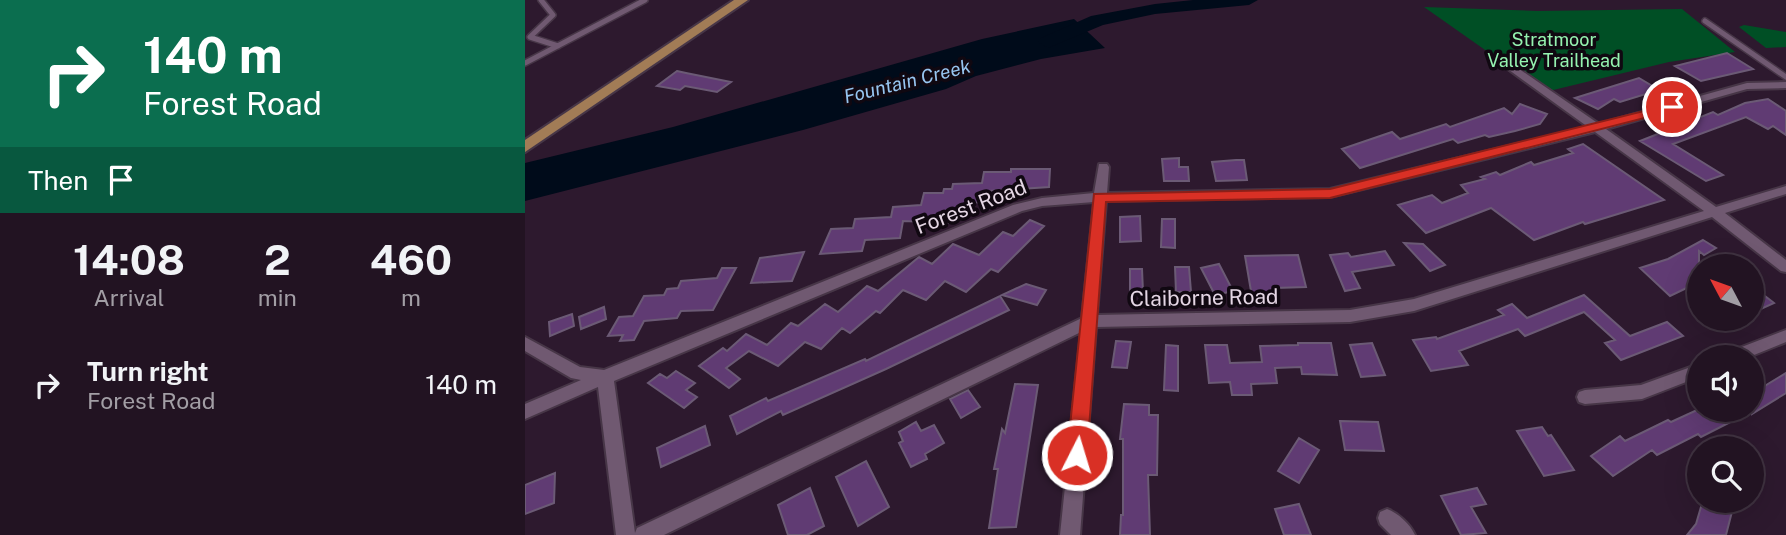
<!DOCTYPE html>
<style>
:root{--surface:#221322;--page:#2e202f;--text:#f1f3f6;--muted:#a29ea5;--line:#3f3240}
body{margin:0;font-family:"Public Sans",sans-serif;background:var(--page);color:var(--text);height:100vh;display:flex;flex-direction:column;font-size:26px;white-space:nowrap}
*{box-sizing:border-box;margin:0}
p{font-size:23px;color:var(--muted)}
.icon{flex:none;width:38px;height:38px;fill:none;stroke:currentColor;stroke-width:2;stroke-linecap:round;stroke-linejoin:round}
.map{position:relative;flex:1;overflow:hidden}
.side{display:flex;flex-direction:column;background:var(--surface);width:525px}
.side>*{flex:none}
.top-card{background:#0b6e4f;color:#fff;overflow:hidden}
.needle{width:46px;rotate:311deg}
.buttons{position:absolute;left:1162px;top:254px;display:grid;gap:14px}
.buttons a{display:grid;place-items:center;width:77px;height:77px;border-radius:50%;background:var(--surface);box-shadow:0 7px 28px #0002,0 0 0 2px var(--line);font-size:35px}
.pin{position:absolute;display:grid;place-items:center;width:60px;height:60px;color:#fff;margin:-30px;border:4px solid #fff;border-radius:50%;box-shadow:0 2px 7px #0007}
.me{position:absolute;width:77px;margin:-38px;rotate:5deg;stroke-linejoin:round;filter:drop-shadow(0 0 5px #0008)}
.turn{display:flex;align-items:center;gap:24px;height:147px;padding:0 28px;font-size:32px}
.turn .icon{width:91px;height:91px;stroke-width:2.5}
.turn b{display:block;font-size:49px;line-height:60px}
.then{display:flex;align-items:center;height:66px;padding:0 28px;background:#0003;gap:14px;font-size:26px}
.eta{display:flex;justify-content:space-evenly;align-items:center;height:119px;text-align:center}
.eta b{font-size:42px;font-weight:700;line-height:49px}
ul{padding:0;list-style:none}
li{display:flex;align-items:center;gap:21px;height:105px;padding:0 28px}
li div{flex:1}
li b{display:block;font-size:26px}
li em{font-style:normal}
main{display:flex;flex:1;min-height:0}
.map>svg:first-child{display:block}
</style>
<main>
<section class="side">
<div class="top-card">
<div class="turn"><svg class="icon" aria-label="right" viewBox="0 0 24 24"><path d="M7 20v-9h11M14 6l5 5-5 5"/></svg><div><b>140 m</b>Forest Road</div></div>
<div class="then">Then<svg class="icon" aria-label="arrive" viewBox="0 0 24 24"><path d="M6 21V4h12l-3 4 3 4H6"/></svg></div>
</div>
<div class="eta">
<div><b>14:08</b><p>Arrival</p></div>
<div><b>2</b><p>min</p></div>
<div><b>460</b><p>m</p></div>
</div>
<ul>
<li><svg class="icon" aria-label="right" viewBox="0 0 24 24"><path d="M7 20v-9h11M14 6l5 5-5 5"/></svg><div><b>Turn right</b><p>Forest Road</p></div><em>140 m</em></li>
</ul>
</section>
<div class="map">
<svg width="1261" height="535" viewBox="0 0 1261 535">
<rect width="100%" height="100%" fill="#2d192e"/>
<path fill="#004f25" d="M899 7 1012 11 1157 9 1210 52 1144 62 1020 92Z
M1219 25 1261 32V47L1241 48 1214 27Z"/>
<path fill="#000b1a" d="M549 19 580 48 516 59 451 76 421 89 278 130 0 201V163L148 127 457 39Z"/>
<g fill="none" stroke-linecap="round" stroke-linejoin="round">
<path fill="#000b1a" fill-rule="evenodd" d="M668 0H733L724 5 630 14 578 25 523 48 513 42 516 38 566 16 630 4Z"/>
</g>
<path fill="#603b73" stroke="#6b5a75" stroke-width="2" d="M1202 53 1228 69 1176 81 1150 66Z
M152 71 161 73 206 82 192 92 160 86 155 90 132 86Z
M1114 78 1134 90 1095 102 1089 99 1073 109 1050 98Z
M1243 99 1261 111V135L1248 126 1243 129 1221 117 1148 144 1198 175 1181 181 1115 141 1188 112 1193 115 1220 103Z
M995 104 1022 114 1015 124 990 131 964 137 960 135 933 143 928 139 835 168 817 149 867 132 875 139 921 124 925 127 979 108 987 114Z
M1058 144 1139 200 1060 224 1058 222 1009 240 966 208 901 233 873 205 907 195 917 203 943 193 936 185 960 179 956 177 971 172 975 175 1006 162 1009 165 1048 153 1043 149Z
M654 158V167H663L664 181H639L637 159Z
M711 160H719L722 180 691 181 687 162Z
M486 169H525L524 187 464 191 462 202 440 203 438 214H427L426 223 378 221 375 238 340 240 337 251 295 254 306 229 328 228 330 219 366 217 368 207 396 205 399 193H418L419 189H427L428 184 457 183 459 172H486Z
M615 216 616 241 595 242V217Z
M637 219H650V248L636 247Z
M505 220 519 226 473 272 466 269 441 292 420 281 401 300 378 290 355 313 351 311 325 333 317 328 296 349 280 342 253 366 224 351 201 368 215 379 204 388 174 366 198 348 202 351 221 334 242 345 266 323 273 326 300 304 313 312 342 286 353 291 394 257 407 264 428 244 454 255 478 232 488 236Z
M1178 240 1191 248 1179 255 1174 251V282L1145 296 1115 268 1143 259Z
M879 243 898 244 920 265 905 271Z
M860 251 869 265 827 272 835 288 820 291 805 255 823 253 826 257Z
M279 252 267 281 226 283 235 258Z
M773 255 781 287 750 288 751 297H727L720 256Z
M694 264 708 291 690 295 676 268Z
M650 267H664L666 292H651Z
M197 268H211L188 310 156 311 152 318 119 321 109 340 95 341 98 335 83 336 94 317 108 316 119 296 139 295 142 289 153 288 156 281 192 278Z
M605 269H617L618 292 605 293Z
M501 284 521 290 512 305 477 295Z
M1227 286 1249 303 1227 313Z
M1059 295 1105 336 1142 322 1158 336 1096 360 1080 343 1090 340 1059 312 1000 336 993 329 934 351 943 365 906 371 888 340 911 337 912 339 979 315 973 310 987 304 1002 318Z
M475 296 484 310 361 369 258 415 256 411 212 434 205 416 241 398 243 401 340 359 341 361Z
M79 307 81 319 56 329 54 317Z
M47 314 49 326 25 336 24 322Z
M591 341 606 342 602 368 587 367Z
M773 343H806L812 375 777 374 776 367 750 368 752 383 726 384 727 395H707L705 382 684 383 680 345H702L705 363 737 362 735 346 773 345Z
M847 343 860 375 836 377 825 345Z
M641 345 653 346V391L639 390Z
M151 371 170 383 161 390 172 397 159 408 123 383 135 374 142 378Z
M1261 373V393L1227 414V411L1176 437 1173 434 1132 455 1127 450 1088 476 1066 456 1095 436 1100 441 1143 420 1146 422 1172 410H1227V385L1233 390Z
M490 384 513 385 491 527 464 528 473 469H469L477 429 480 433Z
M443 390 455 407 436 418 425 399Z
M599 404 624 405V415H633L632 475H623L625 535H595L596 515H598V439H595Z
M815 421 853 422 859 451 820 450Z
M391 422 396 431 409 425 419 443 400 454 402 459 386 467 374 443 378 441 374 432Z
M180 426 185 445 136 467 132 448Z
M1017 427 1023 436 1026 435 1049 470 1019 476 992 431Z
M774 438 794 450 774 483 753 471Z
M341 461 364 507 333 526 311 477Z
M30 473 29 503 0 514V485Z
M285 488 299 526 282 535H263L253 505Z
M952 488 961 504 946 507 961 533 936 535 916 496Z
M1178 500H1210L1201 535H1162L1171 524Z
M774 504 786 535H759L750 509Z"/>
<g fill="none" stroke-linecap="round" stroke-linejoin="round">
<defs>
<path id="service" d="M16 0 28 15 5 37 33 46
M1180 21 1261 77
M0 63 120 0"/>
<path id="minor" d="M984 62 1074 124 1222 83 1261 82V88L1222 89 1081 129 1191 207 1261 186V194L1200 213 1261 260V272L1256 271 1187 217 889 311 825 322 571 327 555 535H535L556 332 139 535H91L73 387 0 419V404L56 380 46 378 0 351V337L55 367 79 370 488 205 517 198 569 193 574 164H582L584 167 582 193 805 189 1063 127 980 67 979 65ZM1070 132 1179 211 889 299 825 310 572 315 581 201 805 197ZM569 202 557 318 112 528 110 533 89 381 497 211 517 206Z
M1261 330V342L1224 357H1199L1201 353Z
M1174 364V377L1117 399 1060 404 1054 402 1052 397 1054 392 1060 390 1116 385Z
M862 509C873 513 885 524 890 535H866L855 524 853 518 855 512Z"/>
<path id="primary" d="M209 0H223L0 152V140Z"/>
</defs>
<use href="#service" stroke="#473647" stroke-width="8"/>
<use href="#minor" stroke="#473647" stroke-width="4"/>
<use href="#primary" stroke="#473647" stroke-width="4"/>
<use href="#service" stroke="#705971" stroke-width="5"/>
<use href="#minor" fill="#705971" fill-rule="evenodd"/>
<use href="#primary" fill="#a27c56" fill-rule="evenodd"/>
</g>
<path fill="#d93025" stroke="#8d1f18" stroke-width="2" d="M1147 104 1153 107 1151 110 805 198 581 202 562 455 560 461 552 464 545 461 542 455 569 194 805 189Z"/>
<g text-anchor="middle" stroke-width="7" stroke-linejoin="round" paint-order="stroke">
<g font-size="18" fill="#95f3b0" stroke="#100811">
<text x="1029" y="46">Stratmoor<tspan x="1029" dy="21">Valley Trailhead</tspan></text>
</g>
<g font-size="19" font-style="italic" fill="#97c5f0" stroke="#100811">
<text transform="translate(382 81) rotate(-14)" y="7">Fountain Creek</text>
</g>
<g font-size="21" fill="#e4d6e4" stroke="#100811">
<text transform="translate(446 207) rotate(-21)" y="7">Forest Road</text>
<text transform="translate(679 298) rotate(-1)" y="7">Claiborne Road</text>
</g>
</g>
</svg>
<div class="buttons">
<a><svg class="needle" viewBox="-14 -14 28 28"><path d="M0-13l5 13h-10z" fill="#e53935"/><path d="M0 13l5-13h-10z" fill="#a29ea5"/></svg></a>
<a><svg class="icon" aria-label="sound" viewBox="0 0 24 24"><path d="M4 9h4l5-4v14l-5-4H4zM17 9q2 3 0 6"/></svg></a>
<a><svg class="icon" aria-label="search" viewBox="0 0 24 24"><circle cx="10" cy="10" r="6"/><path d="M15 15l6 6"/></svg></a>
</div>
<div class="pin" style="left:1147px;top:107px;background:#d93025"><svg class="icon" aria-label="arrive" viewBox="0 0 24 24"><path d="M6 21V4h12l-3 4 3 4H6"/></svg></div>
<svg class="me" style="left:552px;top:455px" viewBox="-20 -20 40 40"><circle r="17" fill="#d93025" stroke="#fff" stroke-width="3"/><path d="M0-11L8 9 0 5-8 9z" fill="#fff"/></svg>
</div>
</main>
